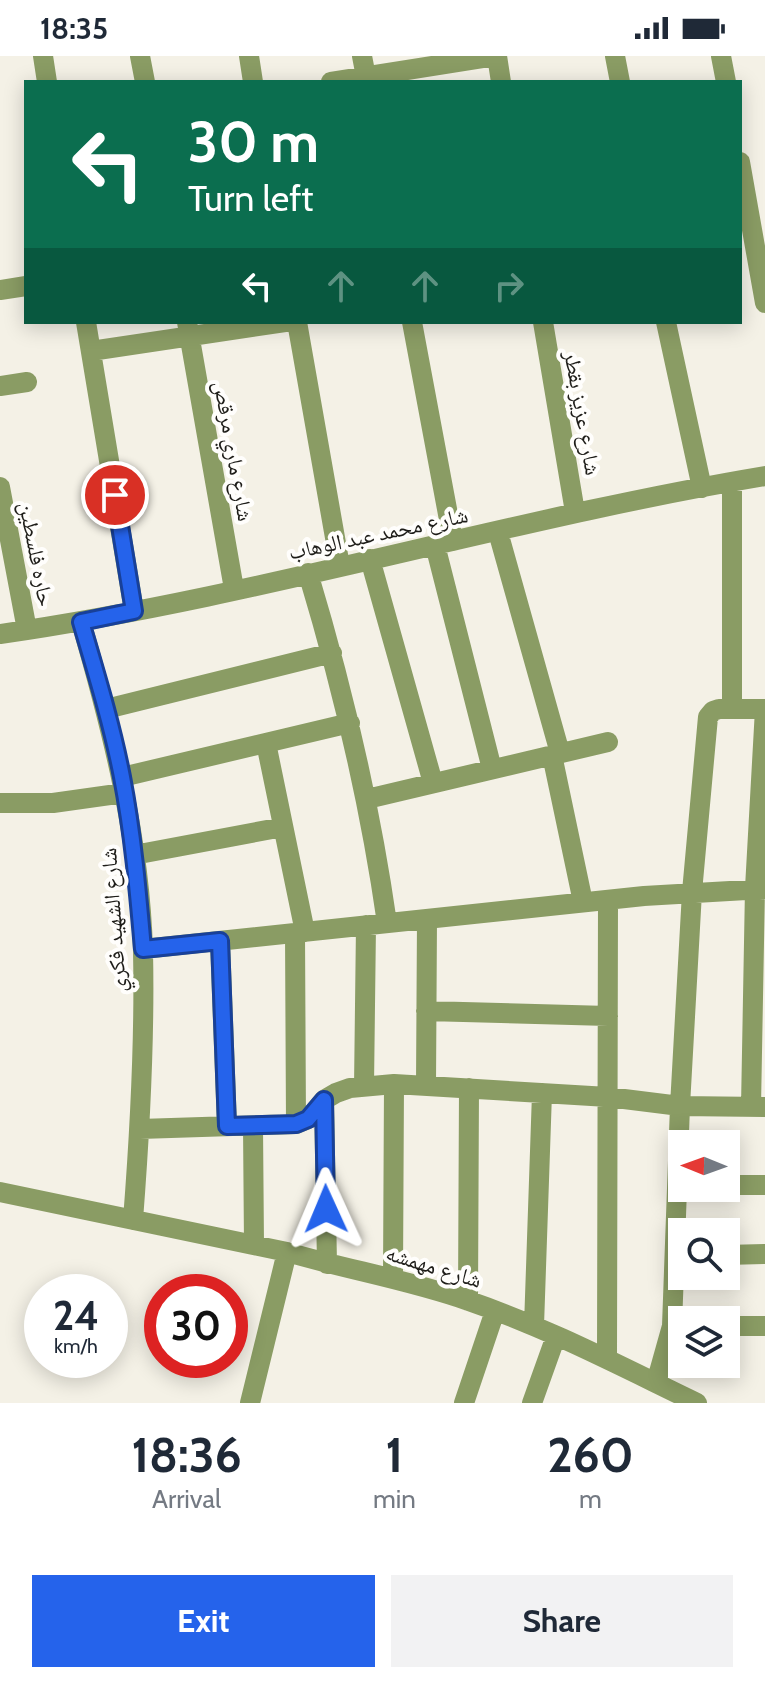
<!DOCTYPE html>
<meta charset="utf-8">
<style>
:root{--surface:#fff;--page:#f2f2f3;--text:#1f2937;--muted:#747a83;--accent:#2563eb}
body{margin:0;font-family:Cabin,"Noto Naskh Arabic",sans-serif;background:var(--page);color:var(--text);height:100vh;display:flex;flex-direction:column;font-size:30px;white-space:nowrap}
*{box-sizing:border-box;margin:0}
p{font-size:26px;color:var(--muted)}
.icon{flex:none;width:44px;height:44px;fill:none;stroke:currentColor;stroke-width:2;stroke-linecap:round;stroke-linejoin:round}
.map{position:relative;height:1347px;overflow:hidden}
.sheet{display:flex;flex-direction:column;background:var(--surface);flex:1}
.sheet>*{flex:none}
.hud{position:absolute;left:24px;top:24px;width:718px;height:244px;border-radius:0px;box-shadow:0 4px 20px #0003;background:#0b6e4f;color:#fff;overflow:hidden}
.needle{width:52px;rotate:271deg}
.controls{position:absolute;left:668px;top:1074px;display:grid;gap:16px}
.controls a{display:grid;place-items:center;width:72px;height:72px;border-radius:0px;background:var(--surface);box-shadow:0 4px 20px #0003;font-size:40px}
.speed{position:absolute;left:24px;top:1218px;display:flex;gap:16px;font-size:40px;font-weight:700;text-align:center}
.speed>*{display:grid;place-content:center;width:104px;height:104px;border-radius:50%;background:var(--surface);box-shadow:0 4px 20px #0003;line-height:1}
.speed small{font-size:20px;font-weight:400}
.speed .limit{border:12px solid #d22;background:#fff;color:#111}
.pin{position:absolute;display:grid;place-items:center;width:68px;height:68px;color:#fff;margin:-34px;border:4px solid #fff;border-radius:50%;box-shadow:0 2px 8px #0007}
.me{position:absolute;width:88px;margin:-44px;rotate:359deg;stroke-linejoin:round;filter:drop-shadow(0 0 6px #0008)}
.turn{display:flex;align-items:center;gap:28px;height:168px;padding:0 32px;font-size:36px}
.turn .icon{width:104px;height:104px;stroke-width:2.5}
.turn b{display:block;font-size:56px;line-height:68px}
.lanes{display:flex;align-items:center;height:76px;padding:0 32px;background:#0003;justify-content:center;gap:40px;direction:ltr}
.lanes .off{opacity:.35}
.eta{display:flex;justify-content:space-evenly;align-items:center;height:136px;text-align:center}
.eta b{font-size:48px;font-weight:700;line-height:56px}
.button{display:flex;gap:16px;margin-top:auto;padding:16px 32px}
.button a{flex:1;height:92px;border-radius:0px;background:var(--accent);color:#fff;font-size:32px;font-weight:700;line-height:92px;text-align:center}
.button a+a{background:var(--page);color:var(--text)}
.status{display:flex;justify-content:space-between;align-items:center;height:56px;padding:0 40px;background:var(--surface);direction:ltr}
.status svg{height:22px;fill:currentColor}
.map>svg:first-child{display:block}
</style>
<div class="status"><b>18:35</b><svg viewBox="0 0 49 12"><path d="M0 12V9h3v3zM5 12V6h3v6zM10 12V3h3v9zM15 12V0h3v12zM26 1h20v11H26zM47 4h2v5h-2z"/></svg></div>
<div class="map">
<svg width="765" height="1347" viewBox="0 0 765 1347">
<rect width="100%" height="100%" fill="#f4f1e6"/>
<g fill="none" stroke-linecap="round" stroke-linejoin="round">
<path stroke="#8a9c64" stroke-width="20" d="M43 0 47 26
M140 0 145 26
M249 0 253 26
M362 0 367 26
M497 0 501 26
M615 0 620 26
M721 0 726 26
M331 26 495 0
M740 106 765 247
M0 234 26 230
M86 266 134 555
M187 266 234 533
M297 266 340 510
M412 266 453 485
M543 266 575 456
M666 266 702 432
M91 295 285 266
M0 330 27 326
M732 426V652
M0 431 27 574
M498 476 560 697
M435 489 492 713
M370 503 433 727
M308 517C343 633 370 748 387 867
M81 566C112 673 140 783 143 895 145 985 140 1074 133 1164
M0 578C258 541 508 463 765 420
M106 653 332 597
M266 687 305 876
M552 699 583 846
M122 721 350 667
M367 743 608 686
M0 747H53L124 737
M134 799 283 771
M295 877 296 1068
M220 885 227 1070
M143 893 644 840 765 833
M426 955 608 960
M426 1029 427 863
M364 1031 366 869
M324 1044 327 1208
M751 1051 755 832 765 653
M253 1070 254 1189
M140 1073 296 1068 308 1063 324 1044 336 1037 350 1032 394 1028 608 1041 680 1050 765 1051
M726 1129H765
M0 1136 287 1196C348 1214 410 1224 469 1245 548 1272 622 1311 697 1347
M726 1199 765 1198
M393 1221 394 1028
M468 1245 469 1032
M534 1270 542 1037
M726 1270H765
M607 1303 608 844
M656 1327 672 1270 680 1050 692 836 708 661 713 655 719 653H765
M250 1347 287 1196
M464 1347 495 1255
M532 1347 556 1280"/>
</g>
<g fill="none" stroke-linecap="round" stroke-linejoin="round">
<defs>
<path id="route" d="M115 439 134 555 81 566C96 617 112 669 122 721 133 778 138 836 143 893L220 885 227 1070 296 1068 308 1063 324 1044 326 1153"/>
</defs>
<use href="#route" stroke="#184099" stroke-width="20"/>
<use href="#route" stroke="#2563eb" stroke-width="14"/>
</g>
<g text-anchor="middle" stroke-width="8" stroke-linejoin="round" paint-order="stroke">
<g font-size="22" fill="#1e1d19" stroke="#fffefc">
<text transform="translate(583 357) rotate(80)" y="8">شارع عزيز بقطر</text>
<text transform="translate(234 395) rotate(80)" y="8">شارع ماري مرقص</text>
<text transform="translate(378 477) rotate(-12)" y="8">شارع محمد عبد الوهاب</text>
<text transform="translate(37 498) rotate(79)" y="8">حاره فلسطين</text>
<text transform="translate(113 864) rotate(-94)" y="8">شارع الشهيد فكري</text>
<text transform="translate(434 1210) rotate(17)" y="8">شارع مهمشه</text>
</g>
</g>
</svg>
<div class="controls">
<a><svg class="needle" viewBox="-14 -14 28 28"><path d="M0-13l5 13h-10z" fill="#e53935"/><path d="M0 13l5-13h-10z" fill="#747a83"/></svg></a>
<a><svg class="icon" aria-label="search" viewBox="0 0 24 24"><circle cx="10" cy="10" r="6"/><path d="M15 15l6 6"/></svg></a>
<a><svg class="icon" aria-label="layers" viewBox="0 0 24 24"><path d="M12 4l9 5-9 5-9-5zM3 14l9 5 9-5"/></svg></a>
</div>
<div class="speed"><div>24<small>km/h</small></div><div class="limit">30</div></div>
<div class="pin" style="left:115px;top:439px;background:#d93025"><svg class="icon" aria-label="arrive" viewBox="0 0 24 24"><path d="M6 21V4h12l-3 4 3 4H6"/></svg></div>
<svg class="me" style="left:326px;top:1153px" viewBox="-20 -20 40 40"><path d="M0-17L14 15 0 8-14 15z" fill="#2563eb" stroke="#fff" stroke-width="4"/></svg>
<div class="hud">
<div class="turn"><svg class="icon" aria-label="left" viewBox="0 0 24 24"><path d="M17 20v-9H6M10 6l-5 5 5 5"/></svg><div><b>30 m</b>Turn left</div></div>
<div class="lanes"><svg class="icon" aria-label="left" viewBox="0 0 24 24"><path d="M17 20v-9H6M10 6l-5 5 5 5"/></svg><svg class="icon off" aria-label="ahead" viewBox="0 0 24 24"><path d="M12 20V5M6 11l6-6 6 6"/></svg><svg class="icon off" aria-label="ahead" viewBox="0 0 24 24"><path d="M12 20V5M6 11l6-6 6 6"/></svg><svg class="icon off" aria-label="right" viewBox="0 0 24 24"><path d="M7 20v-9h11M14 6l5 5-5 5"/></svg></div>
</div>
</div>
<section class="sheet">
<div class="eta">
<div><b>18:36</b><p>Arrival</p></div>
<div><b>1</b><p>min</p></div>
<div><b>260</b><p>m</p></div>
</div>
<div class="button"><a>Exit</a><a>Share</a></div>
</section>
